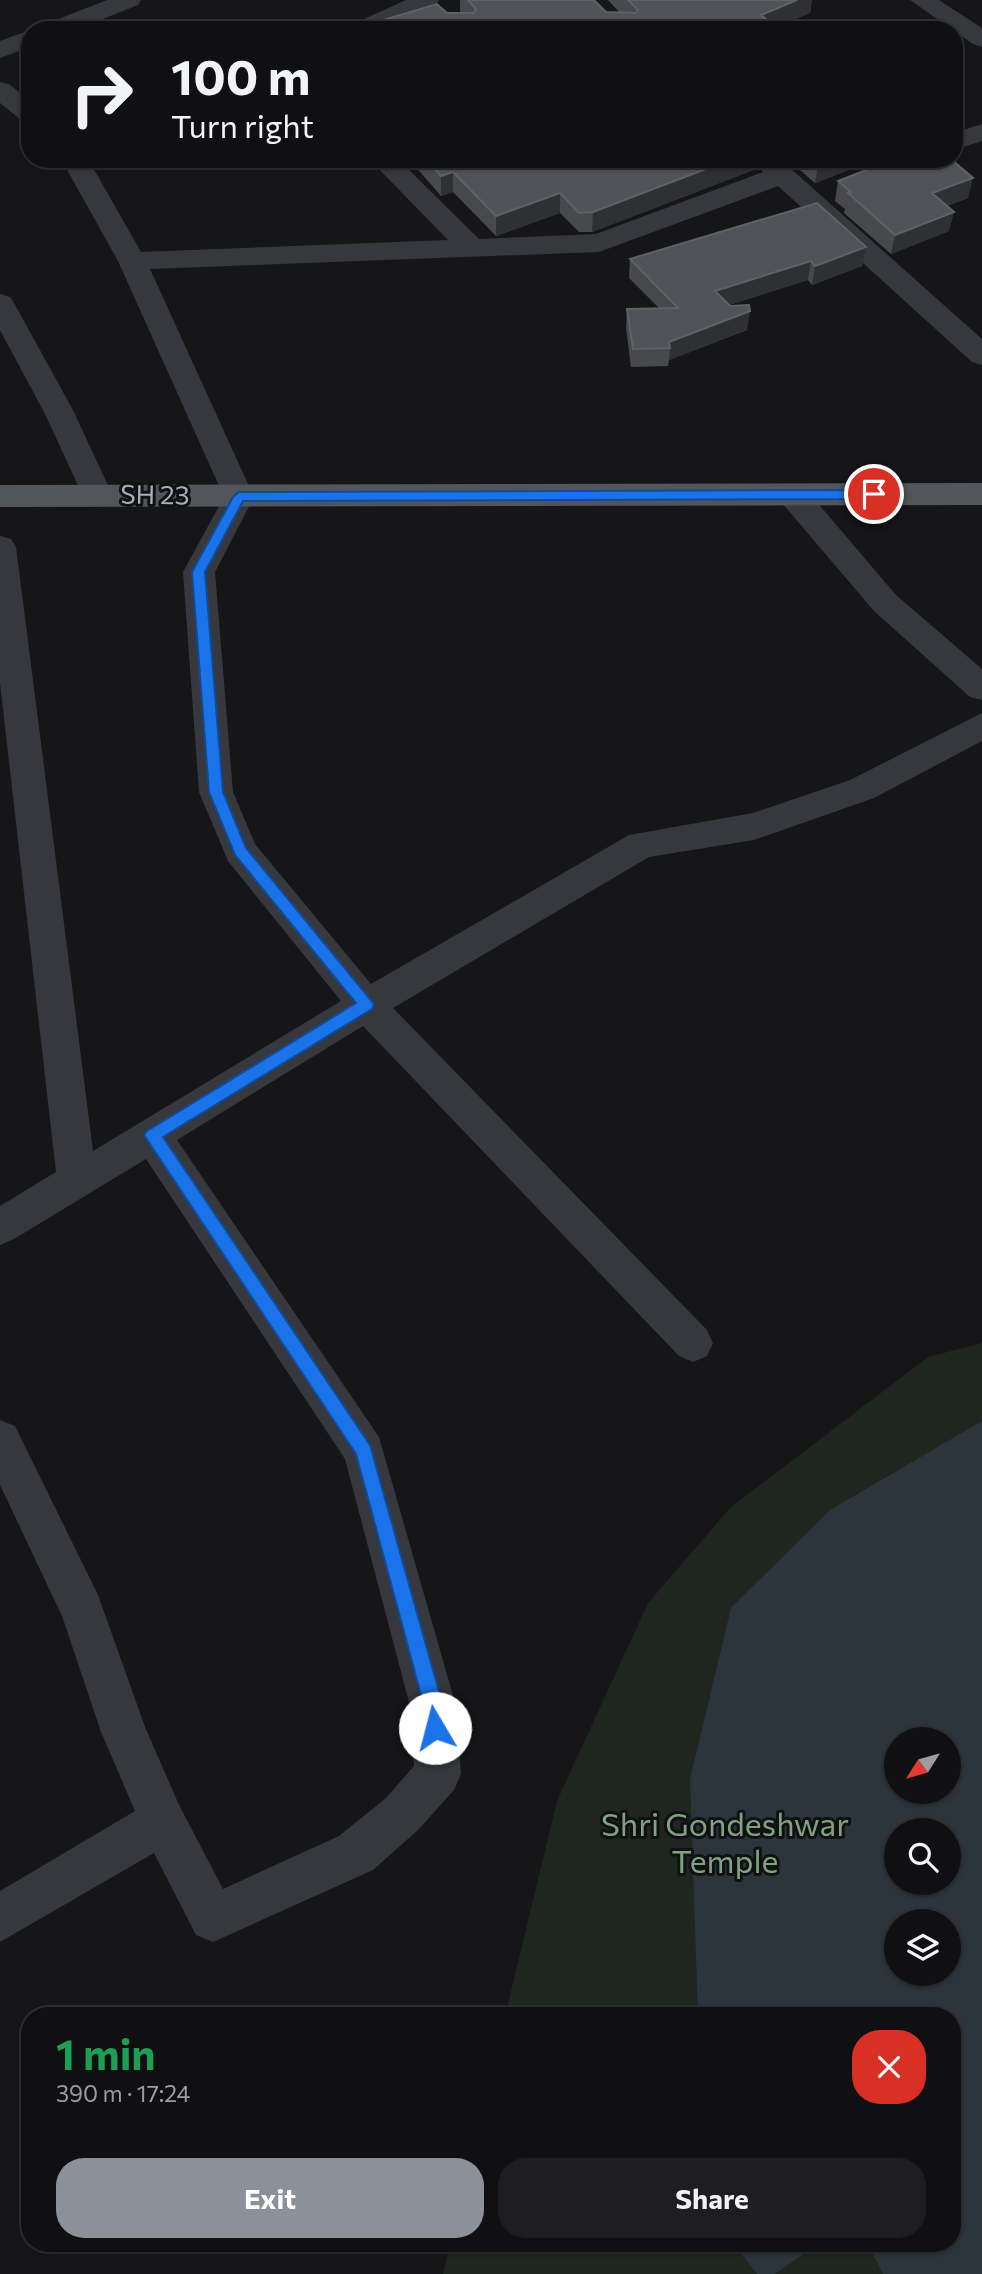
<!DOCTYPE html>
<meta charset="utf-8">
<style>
:root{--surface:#101012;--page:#1e1e20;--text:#f1f3f6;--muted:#9c9d9f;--line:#303032;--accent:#8c9099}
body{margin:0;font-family:Commissioner,sans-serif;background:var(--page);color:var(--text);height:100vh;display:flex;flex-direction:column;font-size:26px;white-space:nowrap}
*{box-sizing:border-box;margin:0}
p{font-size:23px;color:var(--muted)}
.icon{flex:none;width:38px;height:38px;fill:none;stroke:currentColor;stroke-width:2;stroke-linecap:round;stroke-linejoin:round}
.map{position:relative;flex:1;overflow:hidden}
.side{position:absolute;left:21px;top:2007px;width:940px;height:245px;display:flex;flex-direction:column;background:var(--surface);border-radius:28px;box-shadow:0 2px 5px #0004,0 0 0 2px var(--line)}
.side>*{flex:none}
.guide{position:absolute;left:21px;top:21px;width:942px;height:147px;border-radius:28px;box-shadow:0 2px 5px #0004,0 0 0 2px var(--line);background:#101012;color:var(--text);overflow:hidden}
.needle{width:46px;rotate:233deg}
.controls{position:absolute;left:884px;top:1727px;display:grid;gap:14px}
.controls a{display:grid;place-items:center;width:77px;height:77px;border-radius:50%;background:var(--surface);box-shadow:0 2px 5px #0004,0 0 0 2px var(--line);font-size:35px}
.pin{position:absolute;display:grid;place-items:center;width:60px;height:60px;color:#fff;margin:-30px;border:4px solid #fff;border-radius:50%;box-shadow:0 2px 7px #0007}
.me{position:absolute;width:77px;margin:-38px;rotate:352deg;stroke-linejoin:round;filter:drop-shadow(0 0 5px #0008)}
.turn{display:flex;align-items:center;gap:24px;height:147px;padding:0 35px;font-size:32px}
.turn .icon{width:91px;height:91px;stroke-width:2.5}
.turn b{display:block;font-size:49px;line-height:60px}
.round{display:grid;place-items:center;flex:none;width:74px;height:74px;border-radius:28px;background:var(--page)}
.headline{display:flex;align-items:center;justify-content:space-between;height:119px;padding:0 35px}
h1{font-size:42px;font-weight:700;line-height:52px;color:#1e9e55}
.primary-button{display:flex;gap:14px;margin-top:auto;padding:14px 35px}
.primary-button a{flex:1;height:80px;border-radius:28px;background:var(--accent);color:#fff;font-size:28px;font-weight:700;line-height:80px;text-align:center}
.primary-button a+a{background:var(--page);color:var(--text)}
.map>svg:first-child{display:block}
</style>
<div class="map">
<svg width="982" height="2274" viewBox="0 0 982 2274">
<rect width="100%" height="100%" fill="#161618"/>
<path fill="#1e261f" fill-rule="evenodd" d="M982 1343V2274H443L450 2244H952V2016H505L557 1801 648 1603 731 1507 928 1357ZM896 1740H948V1792H896ZM896 1830H948V1883H896ZM896 1922H948V1974H896Z"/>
<path fill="#2c353c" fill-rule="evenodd" d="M982 1421V2274H883L868 2244H952V2016H698L690 1779 731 1608 830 1510ZM896 1740H948V1792H896ZM896 1830H948V1883H896ZM896 1922H948V1974H896Z
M734 2244H817L775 2274H757Z"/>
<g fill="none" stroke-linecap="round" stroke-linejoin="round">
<path fill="#37383d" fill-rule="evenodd" d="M107 0H141L138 5 75 30H40L43 25Z
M406 0H439L436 5 381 30H348L351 25Z
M910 0H939L982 28V47L973 44Z
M30 30V47L0 58V41Z
M0 82 9 84 30 101V122L21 120 0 103Z
M982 124V141L954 150V133Z
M61 159H88L141 252 448 240 369 159H398L479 239 596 234 763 172 751 159H780L982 339V365L972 362 778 186 599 252 150 269 254 497 215 572 233 792 255 844 371 984 629 835 753 813 850 780 982 713V741L874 798 754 840 649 857 393 1008 707 1330 713 1343 707 1356 693 1362 679 1356 363 1026 177 1140 379 1437 456 1706 461 1774 454 1790 418 1830 373 1870 213 1942 196 1935 154 1853 0 1942V1891L135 1811 101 1732 62 1616 0 1485V1420L15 1426 98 1595 145 1727 179 1805 223 1889 339 1836 386 1798 414 1766 410 1706 345 1459 146 1159 14 1239 0 1245V1206L56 1172 0 683V536L11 539 16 547 93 1151 341 1001 228 861 199 792 183 572 224 497 118 261Z
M0 294 10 297 14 303 74 412 112 494 108 502 97 505 86 502 82 494 44 412 0 330Z
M793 484 804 487 896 595 982 669V700L970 697 874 611 782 503 778 495 782 487Z"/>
<path fill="#53555c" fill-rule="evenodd" d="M982 483V505L0 507V485Z"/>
</g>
<path fill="#47494d" d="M460 0H594L606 12 620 13 608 0H812L810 13 776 27 447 13H462L460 11Z
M409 159H758L756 169 592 232H579L560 213 496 236 453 192 441 196Z
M787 159H877L815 183Z
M838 181 968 198 947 206 949 231 891 254 844 213 845 209 835 201Z
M817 203 862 266 812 285 808 280 729 305 747 330 669 360 668 366 631 367 626 328 627 309 659 308 629 278 630 259Z"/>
<path fill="#2f3033" d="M797 0H812L810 13 770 30 761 15Z
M732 159H758L756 169 592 232 593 212Z
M829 159H877L815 183 818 164Z
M453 172V192L441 196V176Z
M973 178 968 198 927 213 932 193Z
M560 193V213L496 236V216Z
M954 212 949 231 891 254 895 235Z
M866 247 862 266 812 285 815 266Z
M811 261 808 280 713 310 715 291Z
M750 311 747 330 669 360 670 348 669 342Z"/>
<path fill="#525359" stroke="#5f6168" stroke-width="2" d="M468 0H594L606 12 635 13 638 10 628 0H797L761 15 779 30H350L437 4 447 13H474L476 9Z
M426 159H732L593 212 579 213 560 193 496 216 453 172 441 176Z
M813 159H829L818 164Z
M894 159H951L973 178 932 193 954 212 895 235 848 193 851 192 838 181Z
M817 203 866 247 815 266 811 261 715 291 730 306 749 305 750 311 669 342 670 348 633 349 627 309 678 308 630 259Z"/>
<path fill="#1a73e8" stroke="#114b97" stroke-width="2" d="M874 490 881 494 874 499 243 501 205 572 223 792 246 848 374 1004 372 1009 163 1137 370 1445 443 1706 444 1728 442 1735 435 1738 428 1735 424 1706 356 1454 144 1135 147 1131 356 1003 235 855 209 792 192 572 233 497 239 492Z"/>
<g text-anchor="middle" stroke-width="6" stroke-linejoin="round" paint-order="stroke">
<g font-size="26" fill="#a8adb8" stroke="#111113">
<text transform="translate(155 495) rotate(1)" y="9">SH 23</text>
</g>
<g font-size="32" fill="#7fa381" stroke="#111113">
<text x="725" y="1836">Shri Gondeshwar<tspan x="725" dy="37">Temple</tspan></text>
</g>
</g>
</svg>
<div class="controls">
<a><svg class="needle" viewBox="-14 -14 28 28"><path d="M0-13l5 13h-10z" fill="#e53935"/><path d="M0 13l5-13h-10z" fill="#9c9d9f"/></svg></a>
<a><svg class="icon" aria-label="search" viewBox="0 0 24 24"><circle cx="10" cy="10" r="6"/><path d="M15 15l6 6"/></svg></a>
<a><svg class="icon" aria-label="layers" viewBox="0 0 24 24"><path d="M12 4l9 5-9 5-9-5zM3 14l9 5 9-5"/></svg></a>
</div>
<div class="pin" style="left:874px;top:494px;background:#d93025"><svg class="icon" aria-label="arrive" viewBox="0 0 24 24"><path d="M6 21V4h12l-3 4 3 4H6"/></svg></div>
<svg class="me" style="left:435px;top:1728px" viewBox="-20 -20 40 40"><circle r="19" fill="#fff"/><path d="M0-13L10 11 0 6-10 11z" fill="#1a73e8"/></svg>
<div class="guide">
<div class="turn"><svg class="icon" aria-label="right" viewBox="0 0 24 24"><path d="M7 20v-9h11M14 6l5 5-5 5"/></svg><div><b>100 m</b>Turn right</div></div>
</div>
<section class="side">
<div class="headline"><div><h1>1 min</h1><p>390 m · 17:24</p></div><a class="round" style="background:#d93025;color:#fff"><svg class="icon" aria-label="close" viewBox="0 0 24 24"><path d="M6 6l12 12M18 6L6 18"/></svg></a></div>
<div class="primary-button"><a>Exit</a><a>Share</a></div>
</section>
</div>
